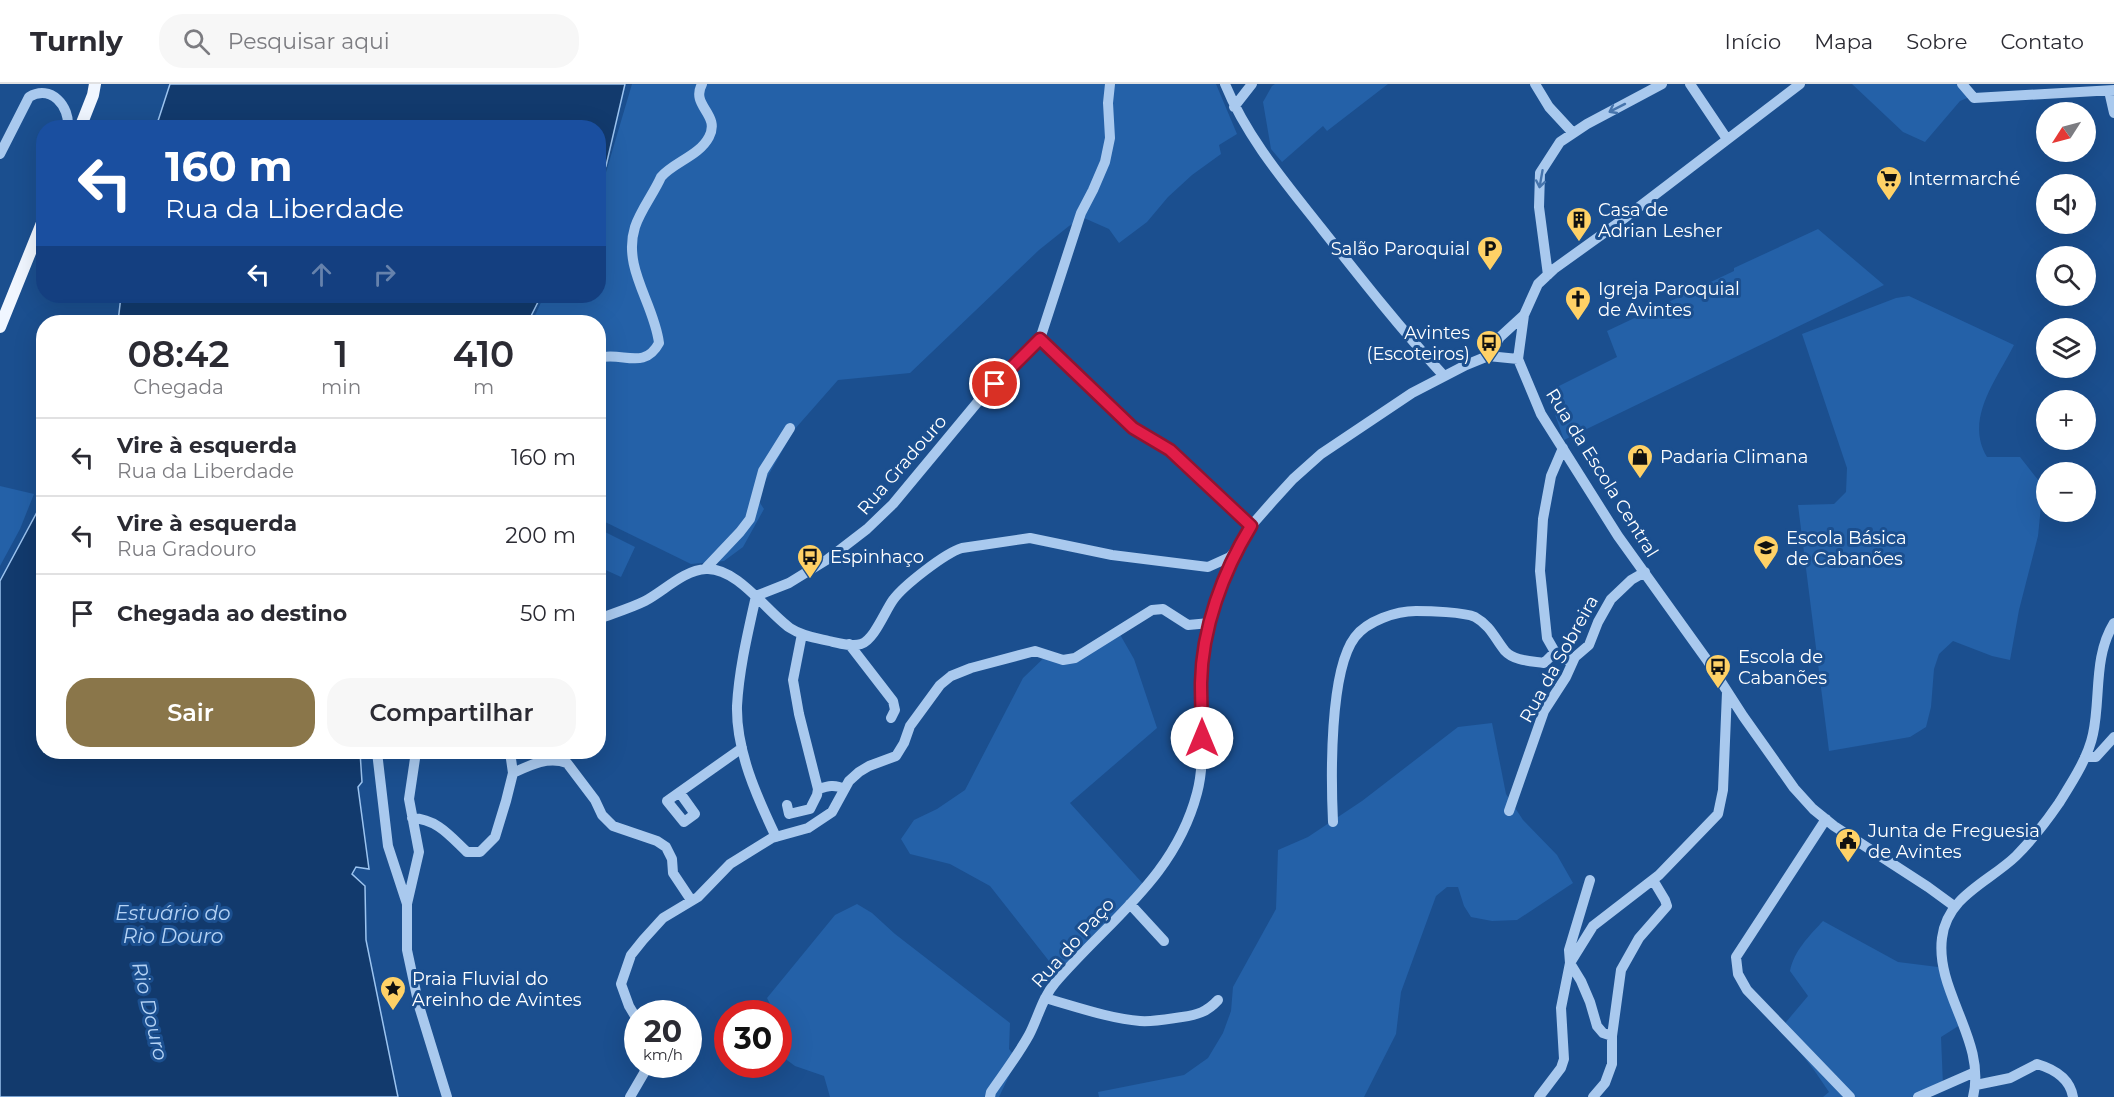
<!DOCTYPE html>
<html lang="pt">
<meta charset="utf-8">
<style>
:root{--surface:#fff;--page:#f7f7f7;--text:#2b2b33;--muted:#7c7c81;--line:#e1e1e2;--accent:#8a764a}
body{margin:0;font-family:Montserrat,sans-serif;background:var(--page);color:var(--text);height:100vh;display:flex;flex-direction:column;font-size:22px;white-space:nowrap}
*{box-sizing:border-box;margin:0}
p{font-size:20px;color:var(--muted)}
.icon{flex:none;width:33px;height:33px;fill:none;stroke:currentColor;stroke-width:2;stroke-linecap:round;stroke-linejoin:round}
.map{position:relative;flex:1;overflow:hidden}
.panel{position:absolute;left:36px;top:231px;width:570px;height:444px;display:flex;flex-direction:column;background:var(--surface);border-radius:24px;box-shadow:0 6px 24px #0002}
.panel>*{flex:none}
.banner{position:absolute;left:36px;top:36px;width:570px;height:183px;border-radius:24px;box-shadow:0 6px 24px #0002;background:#1a4fa0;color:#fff;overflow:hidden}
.needle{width:39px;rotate:234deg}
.fabs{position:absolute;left:2036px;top:18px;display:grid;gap:12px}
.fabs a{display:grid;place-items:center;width:60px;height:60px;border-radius:50%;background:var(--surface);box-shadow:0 6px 24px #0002;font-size:30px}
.speed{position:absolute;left:624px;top:916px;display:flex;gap:12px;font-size:30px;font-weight:700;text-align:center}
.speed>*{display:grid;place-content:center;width:78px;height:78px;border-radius:50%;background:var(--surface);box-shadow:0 6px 24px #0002;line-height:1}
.speed small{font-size:15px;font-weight:400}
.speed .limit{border:9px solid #d22;background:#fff;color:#111}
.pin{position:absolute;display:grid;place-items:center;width:51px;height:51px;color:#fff;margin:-26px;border:3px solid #fff;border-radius:50%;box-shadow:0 2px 6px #0007}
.me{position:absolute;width:66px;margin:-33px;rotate:0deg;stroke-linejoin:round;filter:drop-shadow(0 0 4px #0008)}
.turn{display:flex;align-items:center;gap:21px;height:126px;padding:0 30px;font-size:27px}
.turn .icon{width:78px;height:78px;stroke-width:2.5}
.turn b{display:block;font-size:42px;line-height:51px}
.lanes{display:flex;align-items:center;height:57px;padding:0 30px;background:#0003;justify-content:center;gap:30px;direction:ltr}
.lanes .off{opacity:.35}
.eta{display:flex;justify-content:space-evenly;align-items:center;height:102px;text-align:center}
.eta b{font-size:36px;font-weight:600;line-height:42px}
.action{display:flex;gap:12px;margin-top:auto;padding:12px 30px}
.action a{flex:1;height:69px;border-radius:24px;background:var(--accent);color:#fff;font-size:24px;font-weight:600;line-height:69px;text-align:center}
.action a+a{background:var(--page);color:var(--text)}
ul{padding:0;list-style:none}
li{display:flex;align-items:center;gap:18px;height:78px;padding:0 30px;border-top:2px solid var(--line)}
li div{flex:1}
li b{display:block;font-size:22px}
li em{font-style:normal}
header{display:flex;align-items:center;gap:36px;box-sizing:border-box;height:84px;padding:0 30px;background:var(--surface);border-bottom:2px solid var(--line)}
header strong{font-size:28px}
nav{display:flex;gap:33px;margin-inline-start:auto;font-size:21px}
.search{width:420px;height:54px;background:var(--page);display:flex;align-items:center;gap:15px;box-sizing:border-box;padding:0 21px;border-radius:24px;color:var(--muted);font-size:22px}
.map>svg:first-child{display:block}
</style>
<header>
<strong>Turnly</strong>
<div class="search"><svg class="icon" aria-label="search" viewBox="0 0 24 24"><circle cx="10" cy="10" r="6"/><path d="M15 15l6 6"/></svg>Pesquisar aqui</div>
<nav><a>Início</a><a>Mapa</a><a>Sobre</a><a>Contato</a></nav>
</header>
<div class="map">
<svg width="2114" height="1013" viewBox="0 0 2114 1013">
<rect width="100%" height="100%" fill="#1b4f8f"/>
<path fill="#2461a8" d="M632 0H1216L1237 50 1219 61 1221 70 1192 91 1168 113 1147 138 1119 159 1109 145 1084 134 1069 142 1039 166 910 289 838 296 794 346 756 413 764 425 743 463 724 477 691 480 599 435 598 238H532L544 212H598L599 112Z
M1275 0H1388L1327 47 1323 42 1282 78 1271 65 1263 18 1272 2Z
M1852 0H1963L1972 12 1960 17 1925 58 1903 48Z
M1818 145 1884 201 1564 356 1547 308 1617 273 1607 247 1734 187V184Z
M1909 212 2014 261C1997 295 1964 335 1987 373H2020L2043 402 2038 452 2019 526 2010 576 1992 572 1953 557 1939 570 1934 585 1931 623 1926 643 1910 653 1829 667 1798 421 1834 420 1846 408 1847 384 1802 250 1896 214Z
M0 402 34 410 20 445 0 482Z
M599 445 635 463 621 493 599 483Z
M1118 547 1134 575 1157 644 1070 719 1145 802 1060 891 990 802 950 780 910 770 901 755 914 736 937 725 965 706 1023 594 1049 569 1068 579Z
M1492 639 1506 710 1523 736 1557 771 1573 799 1517 836 1492 837 1471 833 1464 822 1458 803H1447L1436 812 1401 908 1396 950 1364 1013H1099L1098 1008 1184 991 1208 974 1223 949 1231 927 1233 903 1276 825 1278 766 1308 753 1362 717 1458 643Z
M857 820 872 829 895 850 1010 939 1009 965 1017 975 999 1013H830L824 992 795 982 780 971V942L778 930H775L767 914 835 831Z
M1823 837 1898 878 1938 883 1960 941 1941 953 1943 1001 1923 1013H1823L1829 1008 1814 986 1781 944 1808 912 1790 887C1794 867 1809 852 1823 837Z"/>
<path fill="#123a6d" stroke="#9cc4f0" stroke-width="1.5" d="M170 0H625L606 82 599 96 598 44 156 43Z
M121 212H541L528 238H118Z
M43 404 44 668H360L362 698 358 703 369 785 356 783 352 790 365 802 366 856 398 1013H0V497L37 428Z"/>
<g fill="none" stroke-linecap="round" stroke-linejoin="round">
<path stroke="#a9c9ee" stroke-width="10" d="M1225 0C1246 52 1284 97 1318 140 1359 192 1399 243 1444 292
M1535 0 1549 23 1573 49
M1690 0 1727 55
M1800 0 1618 139 1554 185 1538 200 1524 231 1518 275 1541 330 1618 452 1707 576 1743 632 1794 704 1813 725 1834 742 1928 803 1954 822
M1962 0 1974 14 2114 6
M2109 7 2114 29
M1234 23 1252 0
M0 70 29 13C51 0 70 22 68 44
M1548 191 1539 123 1540 89 1560 58 1587 40 1662 0
M1040 255 1133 344 1171 366 1251 442
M1488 272 1500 253 1524 231
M598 274C622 267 644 287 659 259 654 219 622 184 635 143 640 127 654 109 661 93 674 78 699 72 709 53 721 30 690 22 702 0
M1563 364 1551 392 1543 435 1540 487 1547 554 1555 568 1565 576 1575 573
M705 485 740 448 750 435 763 387 790 344
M756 512 789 499 828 475 867 445 893 420 981 314 1040 255 1081 129 1093 106 1105 78 1110 54 1108 19 1110 0
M756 512C748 548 739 585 737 622 736 667 757 713 776 753
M598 535C614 529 631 524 645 517 664 507 684 486 706 485 737 483 767 528 790 544 802 552 816 554 829 557 838 559 852 563 861 560 874 556 885 527 893 516 903 502 945 469 962 464L1030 454 1112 471 1208 483 1230 473 1236 466 1251 442 1272 418 1293 395 1321 370 1412 309 1466 281 1488 272 1518 275
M849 560 893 617 895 626 891 634
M377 668 388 762 407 820V866L419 922 447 1013
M2085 673H2096L2114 653
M513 689C530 681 548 672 567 679L595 716 602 731 613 742 657 757 666 763 672 775 673 789 691 816
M818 705C828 702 835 700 844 705
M680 709 695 730 684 738 667 717 742 664
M787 721 789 730 810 725 817 711 818 705 799 630 793 596 802 550
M1509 727 1544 627 1566 593 1575 573 1589 561 1598 538 1611 515 1631 496 1645 488
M412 734C437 735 450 752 467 768H480L495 753 506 717 513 689 510 668
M1826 735 1736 873 1738 890 1747 906 1850 1013
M1333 738C1331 695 1329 587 1355 553 1367 537 1396 527 1416 527 1429 527 1464 528 1475 533 1491 542 1495 555 1505 567 1514 577 1531 577 1544 579L1555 568
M1590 796 1569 866 1570 879 1581 897 1590 918 1597 942 1603 949 1612 952
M407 820 419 768 409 715 416 668
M1130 820 1164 857
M1045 914C1074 922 1111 935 1140 937 1154 938 1168 935 1182 933 1197 931 1207 928 1218 916
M638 937 629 922 621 900 631 871 643 856 663 834 698 813 730 780 772 754 808 744 832 728 849 697 859 688 869 682 896 672 904 659 910 642 940 601 951 592 971 584 1035 567 1063 576 1075 574 1152 526 1163 525 1188 541 1210 539
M1976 1001 2010 994 2037 980C2054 985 2070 995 2073 1013
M630 1013 644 989 646 981
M990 1013 991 1008C1004 989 1018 971 1029 951 1038 934 1042 914 1055 899 1109 836 1175 793 1197 709 1207 672 1198 633 1201 595 1203 573 1206 549 1212 528 1218 508 1228 489 1235 469
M1539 1013 1561 984 1564 975 1561 924 1570 879 1593 842 1659 791 1718 730 1723 706 1727 608
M1593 1013 1605 999 1612 980V952L1621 886 1639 854 1667 822 1665 816 1653 796
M1918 1013 1975 988
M1973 1013C1987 957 1935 908 1942 854 1947 812 1989 798 2016 772 2032 756 2046 738 2059 719 2072 698 2088 674 2093 650 2101 613 2093 573 2114 539"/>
<path stroke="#f0f6ff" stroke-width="12" d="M80 44 93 11 95 0
M0 243 44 134"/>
</g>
<defs><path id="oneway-shaft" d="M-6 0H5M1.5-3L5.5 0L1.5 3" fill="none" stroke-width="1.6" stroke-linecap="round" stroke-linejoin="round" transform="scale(1.5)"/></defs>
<g stroke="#4674ac">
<use href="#oneway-shaft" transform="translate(1617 24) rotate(153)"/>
<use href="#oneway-shaft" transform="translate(1541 95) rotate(100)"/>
</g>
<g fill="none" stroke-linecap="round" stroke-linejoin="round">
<defs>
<path id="route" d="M995 300 1040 255 1133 344 1170 366 1251 442C1223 488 1202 544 1201 599 1201 617 1202 636 1202 654"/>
</defs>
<use href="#route" stroke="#92132f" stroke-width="15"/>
<use href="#route" stroke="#e11d48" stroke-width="10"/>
</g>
<defs>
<symbol id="supermarket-pin" viewBox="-11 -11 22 30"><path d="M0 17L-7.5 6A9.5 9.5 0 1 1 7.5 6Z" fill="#ffd166" stroke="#1b4f8f"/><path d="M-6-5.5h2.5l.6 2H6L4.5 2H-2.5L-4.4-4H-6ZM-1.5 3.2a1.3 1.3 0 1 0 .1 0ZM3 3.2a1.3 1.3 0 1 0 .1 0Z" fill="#111"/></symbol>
<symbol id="building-pin" viewBox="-11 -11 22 30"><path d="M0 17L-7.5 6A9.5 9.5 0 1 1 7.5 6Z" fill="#ffd166" stroke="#1b4f8f"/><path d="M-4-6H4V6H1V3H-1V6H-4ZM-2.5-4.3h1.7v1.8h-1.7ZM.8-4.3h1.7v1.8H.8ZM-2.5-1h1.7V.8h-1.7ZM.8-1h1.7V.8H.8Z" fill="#111"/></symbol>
<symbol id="parking-pin" viewBox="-11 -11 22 30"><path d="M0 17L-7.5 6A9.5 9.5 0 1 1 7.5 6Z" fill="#ffd166" stroke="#1b4f8f"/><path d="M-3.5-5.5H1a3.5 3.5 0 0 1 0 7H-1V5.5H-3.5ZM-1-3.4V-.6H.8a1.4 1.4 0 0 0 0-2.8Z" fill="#111"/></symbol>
<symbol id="church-pin" viewBox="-11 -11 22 30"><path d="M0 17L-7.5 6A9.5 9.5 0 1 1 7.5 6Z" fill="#ffd166" stroke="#1b4f8f"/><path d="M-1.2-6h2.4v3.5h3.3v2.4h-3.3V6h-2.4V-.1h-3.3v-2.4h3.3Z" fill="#111"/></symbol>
<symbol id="bus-pin" viewBox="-11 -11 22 30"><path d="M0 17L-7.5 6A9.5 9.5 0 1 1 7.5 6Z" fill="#ffd166" stroke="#1b4f8f"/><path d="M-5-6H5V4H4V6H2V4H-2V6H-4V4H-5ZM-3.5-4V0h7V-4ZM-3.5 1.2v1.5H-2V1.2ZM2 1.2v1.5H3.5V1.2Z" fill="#111"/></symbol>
<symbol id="shop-pin" viewBox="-11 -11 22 30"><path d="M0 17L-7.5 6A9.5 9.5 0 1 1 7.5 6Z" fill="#ffd166" stroke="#1b4f8f"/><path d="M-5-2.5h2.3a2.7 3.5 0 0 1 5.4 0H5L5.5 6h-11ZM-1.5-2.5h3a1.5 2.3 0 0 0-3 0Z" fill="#111"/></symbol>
<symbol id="school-pin" viewBox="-11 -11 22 30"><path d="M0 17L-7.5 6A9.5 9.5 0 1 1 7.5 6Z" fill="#ffd166" stroke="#1b4f8f"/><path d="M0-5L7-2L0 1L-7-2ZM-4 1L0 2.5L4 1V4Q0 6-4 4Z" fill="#111"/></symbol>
<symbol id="civic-pin" viewBox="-11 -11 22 30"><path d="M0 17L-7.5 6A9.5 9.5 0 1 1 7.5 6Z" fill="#ffd166" stroke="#1b4f8f"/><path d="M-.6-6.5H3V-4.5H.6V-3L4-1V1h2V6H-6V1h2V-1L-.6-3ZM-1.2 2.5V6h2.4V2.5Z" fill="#111"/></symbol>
<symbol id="sight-pin" viewBox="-11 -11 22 30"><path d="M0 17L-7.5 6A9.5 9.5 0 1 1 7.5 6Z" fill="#ffd166" stroke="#1b4f8f"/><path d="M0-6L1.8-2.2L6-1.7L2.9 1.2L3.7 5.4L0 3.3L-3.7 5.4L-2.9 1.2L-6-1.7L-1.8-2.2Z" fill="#111"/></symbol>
</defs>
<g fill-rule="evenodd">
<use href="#supermarket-pin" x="1874" y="80" width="30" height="40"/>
<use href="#building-pin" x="1564" y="121" width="30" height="40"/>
<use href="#parking-pin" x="1475" y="150" width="30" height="40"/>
<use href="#church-pin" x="1563" y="200" width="30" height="40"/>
<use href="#bus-pin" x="1474" y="244" width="30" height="40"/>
<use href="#shop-pin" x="1625" y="358" width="30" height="40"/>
<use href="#school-pin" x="1751" y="449" width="30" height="40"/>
<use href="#bus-pin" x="795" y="458" width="30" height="40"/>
<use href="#bus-pin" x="1703" y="568" width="30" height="40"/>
<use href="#civic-pin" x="1833" y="742" width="30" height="40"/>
<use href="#sight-pin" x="378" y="890" width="30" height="40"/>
</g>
<g text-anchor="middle" stroke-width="6" stroke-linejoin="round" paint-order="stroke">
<g font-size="18" fill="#fff" stroke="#1b4f8f" text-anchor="start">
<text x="1908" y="101">Intermarché</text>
<text x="1598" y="132">Casa de<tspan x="1598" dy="21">Adrian Lesher</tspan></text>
<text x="1470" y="171" text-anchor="end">Salão Paroquial</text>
<text x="1598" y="211">Igreja Paroquial<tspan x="1598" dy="21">de Avintes</tspan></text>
<text x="1470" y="255" text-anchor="end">Avintes<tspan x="1470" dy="21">(Escoteiros)</tspan></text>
<text x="1660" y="379">Padaria Climana</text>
<text x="1786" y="460">Escola Básica<tspan x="1786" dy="21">de Cabanões</tspan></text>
<text x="830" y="479">Espinhaço</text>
<text x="1738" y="579">Escola de<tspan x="1738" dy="21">Cabanões</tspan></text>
<text x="1868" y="753">Junta de Freguesia<tspan x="1868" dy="21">de Avintes</tspan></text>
<text x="412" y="901">Praia Fluvial do<tspan x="412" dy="21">Areinho de Avintes</tspan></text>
</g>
<g font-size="18" fill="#fff" stroke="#1b4f8f">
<text transform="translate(902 381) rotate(-49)" y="6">Rua Gradouro</text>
<text transform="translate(1602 389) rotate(58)" y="6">Rua da Escola Central</text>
<text transform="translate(1559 575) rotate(-61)" y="6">Rua da Sobreira</text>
<text transform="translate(1073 859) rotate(-48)" y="6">Rua do Paço</text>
</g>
<g font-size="20" font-style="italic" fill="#b5d3f5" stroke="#1b4f8f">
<text x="173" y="836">Estuário do<tspan x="173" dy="23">Rio Douro</tspan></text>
<text transform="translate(150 927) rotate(77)" y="7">Rio Douro</text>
</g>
</g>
</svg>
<div class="fabs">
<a><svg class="needle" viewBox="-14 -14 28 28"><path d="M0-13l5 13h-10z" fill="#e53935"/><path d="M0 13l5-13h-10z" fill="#7c7c81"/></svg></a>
<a><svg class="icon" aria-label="sound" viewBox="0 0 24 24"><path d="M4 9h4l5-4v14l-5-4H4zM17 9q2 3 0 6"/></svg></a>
<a><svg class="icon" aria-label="search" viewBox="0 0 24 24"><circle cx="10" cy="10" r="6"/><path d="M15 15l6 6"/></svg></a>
<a><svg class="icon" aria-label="layers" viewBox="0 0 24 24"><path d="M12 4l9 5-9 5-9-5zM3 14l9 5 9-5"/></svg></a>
<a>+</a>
<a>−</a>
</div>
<div class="speed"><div>20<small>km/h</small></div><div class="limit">30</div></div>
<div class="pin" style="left:995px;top:300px;background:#d93025"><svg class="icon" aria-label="arrive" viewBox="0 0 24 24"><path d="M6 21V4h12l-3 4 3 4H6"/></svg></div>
<svg class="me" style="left:1202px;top:654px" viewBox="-20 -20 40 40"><circle r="19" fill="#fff"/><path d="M0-13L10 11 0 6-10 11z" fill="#e11d48"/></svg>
<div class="banner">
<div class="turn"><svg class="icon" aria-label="left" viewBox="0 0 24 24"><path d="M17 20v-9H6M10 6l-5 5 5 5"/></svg><div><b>160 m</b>Rua da Liberdade</div></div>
<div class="lanes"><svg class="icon" aria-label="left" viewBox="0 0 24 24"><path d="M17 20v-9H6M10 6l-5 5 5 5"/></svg><svg class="icon off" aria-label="ahead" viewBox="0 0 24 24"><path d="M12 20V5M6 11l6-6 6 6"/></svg><svg class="icon off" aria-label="right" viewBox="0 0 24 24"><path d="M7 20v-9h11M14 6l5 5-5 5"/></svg></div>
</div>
<section class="panel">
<div class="eta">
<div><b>08:42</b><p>Chegada</p></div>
<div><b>1</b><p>min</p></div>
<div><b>410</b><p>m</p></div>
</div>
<ul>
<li><svg class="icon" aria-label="left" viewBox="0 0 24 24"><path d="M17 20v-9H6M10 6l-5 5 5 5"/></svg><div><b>Vire à esquerda</b><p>Rua da Liberdade</p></div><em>160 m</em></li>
<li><svg class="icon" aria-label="left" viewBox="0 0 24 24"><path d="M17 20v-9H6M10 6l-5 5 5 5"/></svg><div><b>Vire à esquerda</b><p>Rua Gradouro</p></div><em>200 m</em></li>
<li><svg class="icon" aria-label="arrive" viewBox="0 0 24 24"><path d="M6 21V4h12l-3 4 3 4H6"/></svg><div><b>Chegada ao destino</b></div><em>50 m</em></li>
</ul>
<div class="action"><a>Sair</a><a>Compartilhar</a></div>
</section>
</div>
